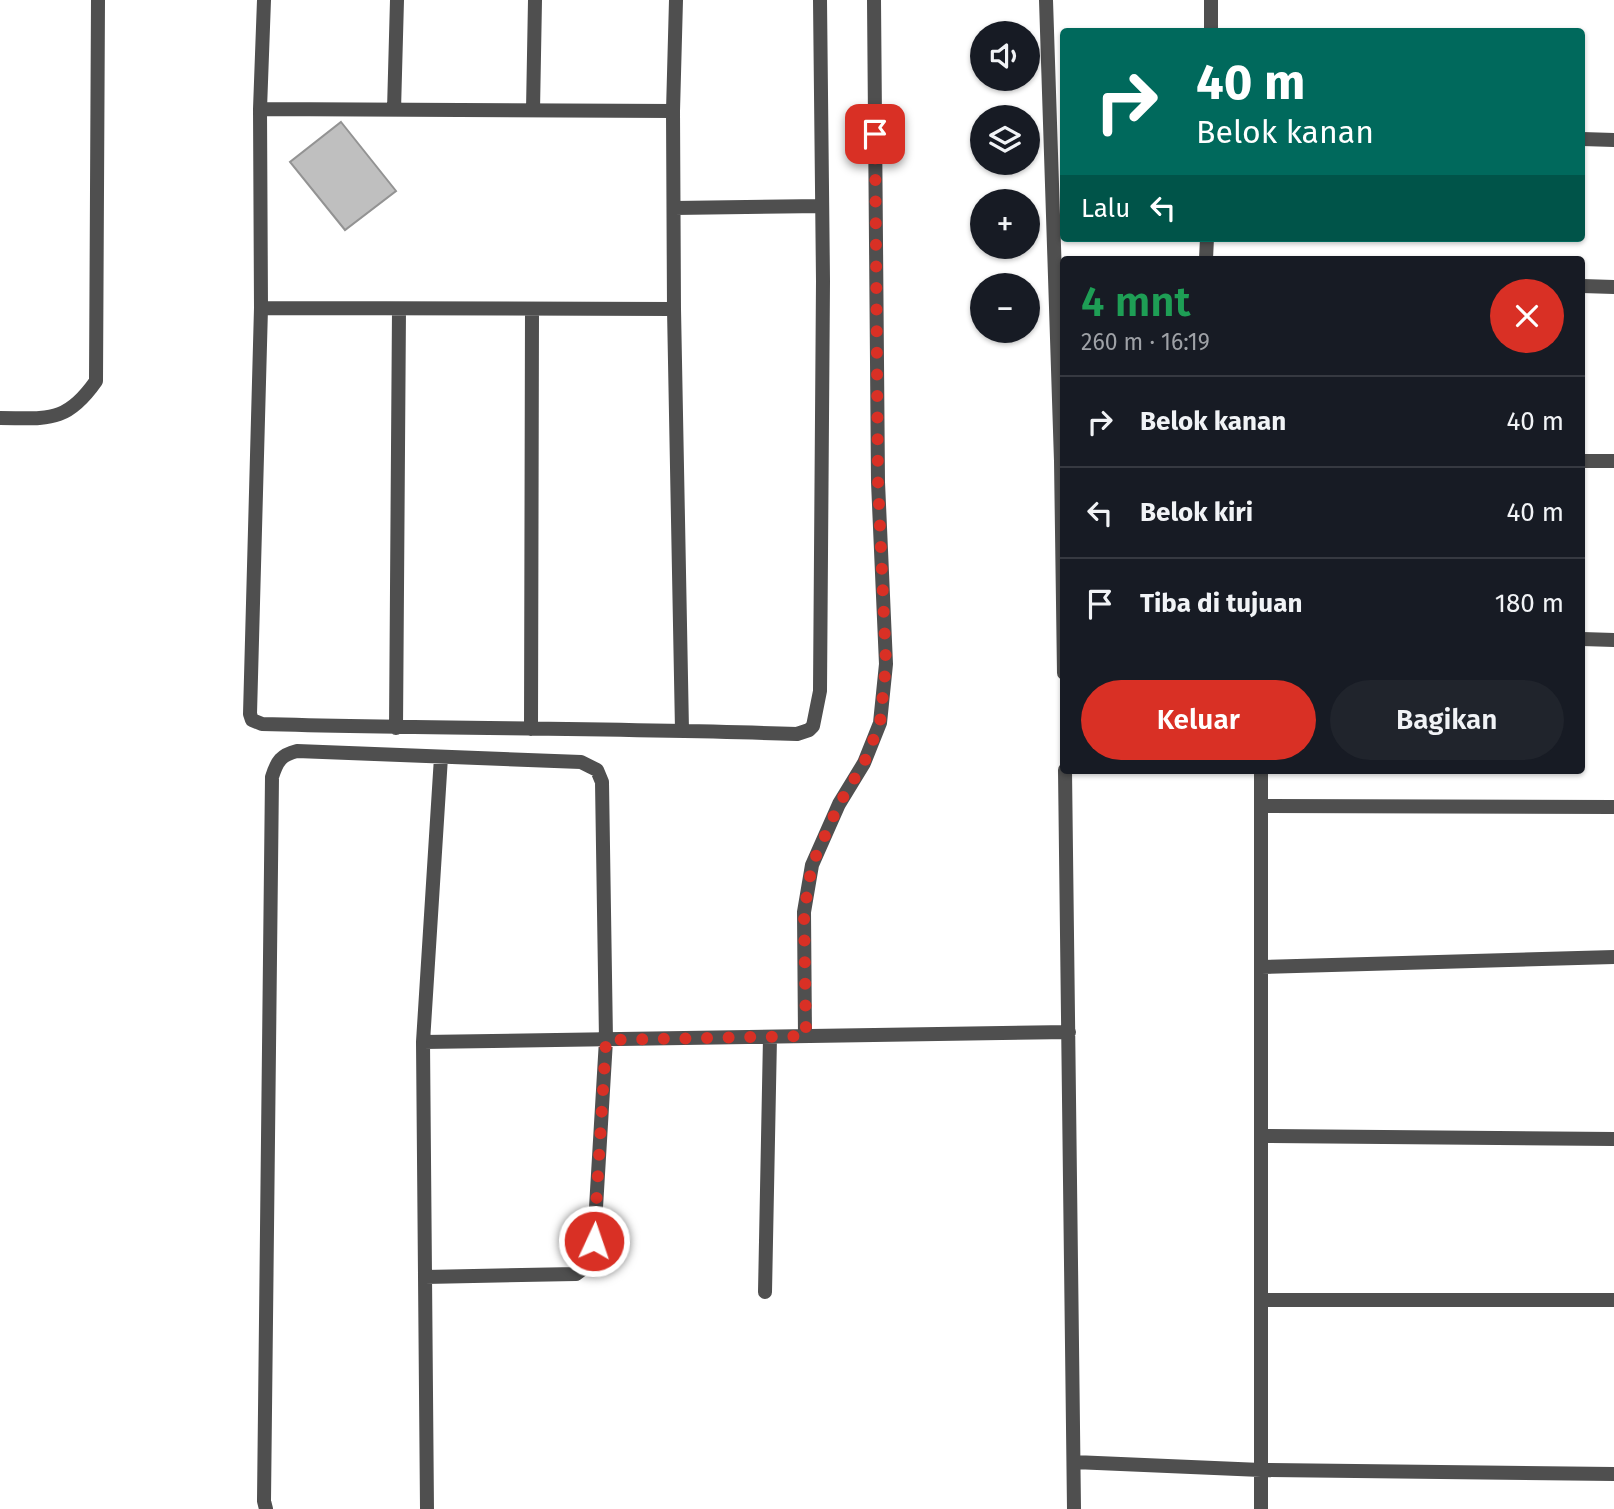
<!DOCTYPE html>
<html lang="id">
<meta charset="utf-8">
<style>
:root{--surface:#171b24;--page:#20242c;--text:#f1f3f6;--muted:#9ea1a6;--line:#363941;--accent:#d93025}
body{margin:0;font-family:"Fira Sans",sans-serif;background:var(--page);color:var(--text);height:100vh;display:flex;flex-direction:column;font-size:26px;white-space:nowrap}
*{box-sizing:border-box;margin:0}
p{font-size:23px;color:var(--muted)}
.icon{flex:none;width:38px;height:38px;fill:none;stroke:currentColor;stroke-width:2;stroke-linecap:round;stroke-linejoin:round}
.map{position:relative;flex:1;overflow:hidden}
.panel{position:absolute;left:1060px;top:256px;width:525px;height:518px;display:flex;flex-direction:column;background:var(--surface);border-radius:7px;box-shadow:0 2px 5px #0004}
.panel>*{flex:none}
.guide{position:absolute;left:1060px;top:28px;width:525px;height:214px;border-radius:7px;box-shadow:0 2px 5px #0004;background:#00695c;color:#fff;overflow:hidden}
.fabs{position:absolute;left:970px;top:21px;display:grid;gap:14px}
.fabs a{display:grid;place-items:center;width:70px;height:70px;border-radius:50%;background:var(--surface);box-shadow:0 2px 5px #0004;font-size:35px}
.pin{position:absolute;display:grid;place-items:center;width:60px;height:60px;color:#fff;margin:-30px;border-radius:14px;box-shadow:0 4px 10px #0006}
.me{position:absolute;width:77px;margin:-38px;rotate:3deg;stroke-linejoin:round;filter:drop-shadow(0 0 5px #0008)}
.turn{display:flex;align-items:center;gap:24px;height:147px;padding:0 21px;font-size:32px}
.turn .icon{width:91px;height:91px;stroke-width:2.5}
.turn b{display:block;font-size:49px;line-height:60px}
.then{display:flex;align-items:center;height:66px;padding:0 21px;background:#0003;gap:14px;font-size:26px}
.round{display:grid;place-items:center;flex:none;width:74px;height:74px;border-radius:37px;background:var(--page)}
.headline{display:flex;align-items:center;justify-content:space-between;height:119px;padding:0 21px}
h1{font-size:42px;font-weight:600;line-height:52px;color:#1e9e55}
.cta{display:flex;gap:14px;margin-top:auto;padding:14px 21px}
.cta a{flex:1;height:80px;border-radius:42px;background:var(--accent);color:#fff;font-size:28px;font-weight:600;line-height:80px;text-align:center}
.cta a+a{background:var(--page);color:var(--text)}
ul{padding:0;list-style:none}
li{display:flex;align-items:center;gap:21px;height:91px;padding:0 21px;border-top:2px solid var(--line)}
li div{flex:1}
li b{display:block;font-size:26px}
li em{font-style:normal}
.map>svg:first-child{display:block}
</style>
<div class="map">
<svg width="1614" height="1509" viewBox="0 0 1614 1509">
<rect width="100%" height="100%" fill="#fff"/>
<path fill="#bfbfbf" stroke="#939393" stroke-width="2" d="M341 122 396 191 345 230 290 162Z"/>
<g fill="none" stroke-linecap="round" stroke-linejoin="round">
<path stroke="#4f4f4f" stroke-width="14" d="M1046 0 1061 461 1064 673
M1211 32V0
M260 109 264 0
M394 110 397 0
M533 110 535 0
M673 111 260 109 261 308 674 309 673 111 676 0
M1582 139 1614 140
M674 208 822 206
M1206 259 1207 238
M1582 286 1614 287
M261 308 250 714 252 720 262 724C440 729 619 728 797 734L809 730 813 726 820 691 823 281 820 0
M674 309 682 730
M0 418C47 418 66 424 96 381L98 0
M1582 461H1614
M1582 639 1614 640
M396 728 399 309
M531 729 532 309
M1065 770 1074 1509
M1261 770V1509
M1261 806 1614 807
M1261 967 1614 957
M805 1036 804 912 812 865 839 804 864 763 880 723 886 664 878 482 874 0
M423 1042 1069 1032
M1261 1136 1614 1139
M765 1292 770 1037
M1261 1300H1614
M1074 1462 1261 1470 1614 1474
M266 1509 264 1501 272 777C277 761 281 755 297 751L581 762 597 770 602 782 606 1040 594 1241 587 1266 576 1274 425 1277
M427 1509 423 1042 441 757"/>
</g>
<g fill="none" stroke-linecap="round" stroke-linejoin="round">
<path stroke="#d93025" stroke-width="12" stroke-dasharray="0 21.6" d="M594 1241 606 1040 806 1036 804 912 812 865 839 804 864 763 880 723 886 664 878 482 875 134"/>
</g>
</svg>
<div class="fabs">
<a><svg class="icon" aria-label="sound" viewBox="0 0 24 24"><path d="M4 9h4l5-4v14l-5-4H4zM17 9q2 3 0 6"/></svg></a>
<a><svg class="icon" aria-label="layers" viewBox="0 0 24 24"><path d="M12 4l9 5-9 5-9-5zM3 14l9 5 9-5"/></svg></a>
<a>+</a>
<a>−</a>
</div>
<div class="pin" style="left:875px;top:134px;background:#d93025"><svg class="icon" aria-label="arrive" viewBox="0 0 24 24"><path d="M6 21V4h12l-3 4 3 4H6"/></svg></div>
<svg class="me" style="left:594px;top:1241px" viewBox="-20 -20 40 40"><circle r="17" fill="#d93025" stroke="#fff" stroke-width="3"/><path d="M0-11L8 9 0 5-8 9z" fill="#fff"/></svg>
<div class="guide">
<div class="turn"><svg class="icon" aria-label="right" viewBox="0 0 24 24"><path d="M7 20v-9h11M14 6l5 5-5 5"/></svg><div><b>40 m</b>Belok kanan</div></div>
<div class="then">Lalu<svg class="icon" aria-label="left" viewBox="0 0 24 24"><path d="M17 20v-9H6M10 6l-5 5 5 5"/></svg></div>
</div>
<section class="panel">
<div class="headline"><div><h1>4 mnt</h1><p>260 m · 16:19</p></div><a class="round" style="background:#d93025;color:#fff"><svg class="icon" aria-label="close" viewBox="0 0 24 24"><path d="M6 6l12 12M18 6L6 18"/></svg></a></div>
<ul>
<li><svg class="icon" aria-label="right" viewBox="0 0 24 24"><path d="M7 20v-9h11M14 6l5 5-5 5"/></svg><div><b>Belok kanan</b></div><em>40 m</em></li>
<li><svg class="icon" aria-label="left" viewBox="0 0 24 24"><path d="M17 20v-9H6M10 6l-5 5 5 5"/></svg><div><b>Belok kiri</b></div><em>40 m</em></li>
<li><svg class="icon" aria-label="arrive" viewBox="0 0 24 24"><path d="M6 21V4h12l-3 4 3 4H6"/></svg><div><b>Tiba di tujuan</b></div><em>180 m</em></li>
</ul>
<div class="cta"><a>Keluar</a><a>Bagikan</a></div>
</section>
</div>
